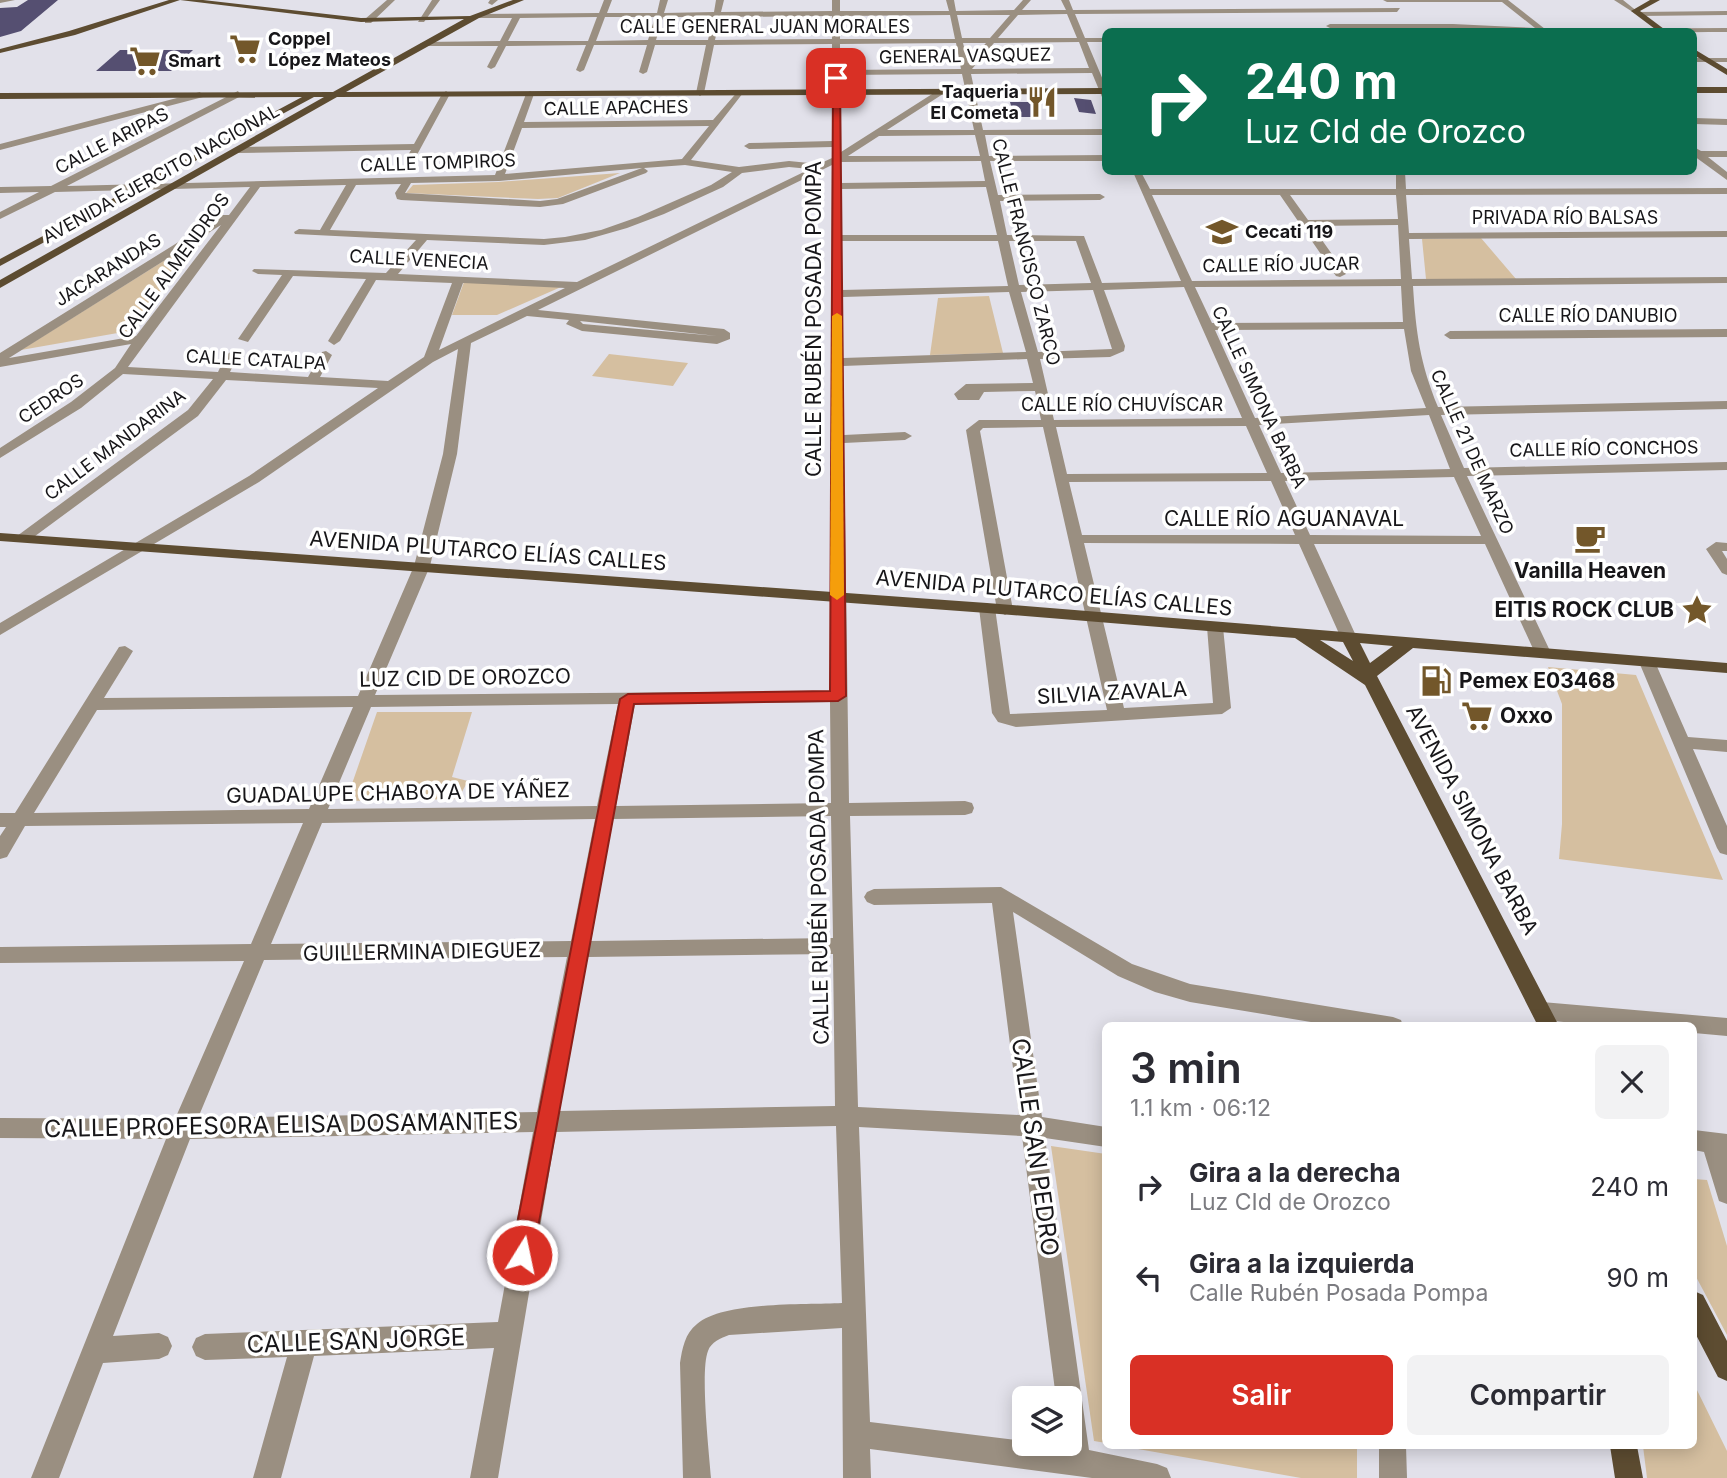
<!DOCTYPE html>
<html lang="es">
<meta charset="utf-8">
<style>
:root{--surface:#fff;--page:#f2f2f3;--text:#2b2b33;--muted:#7c7c81;--accent:#d93025}
body{margin:0;font-family:Inter,sans-serif;background:var(--page);color:var(--text);height:100vh;display:flex;flex-direction:column;font-size:26px;white-space:nowrap}
*{box-sizing:border-box;margin:0}
p{font-size:23px;color:var(--muted)}
.icon{flex:none;width:38px;height:38px;fill:none;stroke:currentColor;stroke-width:2;stroke-linecap:round;stroke-linejoin:round}
.map{position:relative;flex:1;overflow:hidden}
.details{position:absolute;left:1102px;top:1022px;width:595px;height:427px;display:flex;flex-direction:column;background:var(--surface);border-radius:10px;box-shadow:0 4px 18px #0003}
.details>*{flex:none}
.top-card{position:absolute;left:1102px;top:28px;width:595px;height:147px;border-radius:10px;box-shadow:0 4px 18px #0003;background:#0b6e4f;color:#fff;overflow:hidden}
.fabs{position:absolute;left:1012px;top:1386px;display:grid;gap:14px}
.fabs a{display:grid;place-items:center;width:70px;height:70px;border-radius:10px;background:var(--surface);box-shadow:0 4px 18px #0003;font-size:35px}
.pin{position:absolute;display:grid;place-items:center;width:60px;height:60px;color:#fff;margin:-30px;border-radius:14px;box-shadow:0 4px 10px #0006}
.me{position:absolute;width:77px;margin:-38px;rotate:10deg;stroke-linejoin:round;filter:drop-shadow(0 0 5px #0008)}
.turn{display:flex;align-items:center;gap:24px;height:147px;padding:0 28px;font-size:32px}
.turn .icon{width:91px;height:91px;stroke-width:2.5}
.turn b{display:block;font-size:49px;line-height:60px}
.round{display:grid;place-items:center;flex:none;width:74px;height:74px;border-radius:10px;background:var(--page)}
.summary{display:flex;align-items:center;justify-content:space-between;height:119px;padding:0 28px}
h1{font-size:42px;font-weight:600;line-height:52px}
.primary-button{display:flex;gap:14px;margin-top:auto;padding:14px 28px}
.primary-button a{flex:1;height:80px;border-radius:10px;background:var(--accent);color:#fff;font-size:28px;font-weight:600;line-height:80px;text-align:center}
.primary-button a+a{background:var(--page);color:var(--text)}
ul{padding:0;list-style:none}
li{display:flex;align-items:center;gap:21px;height:91px;padding:0 28px}
li div{flex:1}
li b{display:block;font-size:26px}
li em{font-style:normal}
.map>svg:first-child{display:block}
</style>
<div class="map">
<svg width="1727" height="1478" viewBox="0 0 1727 1478">
<rect width="100%" height="100%" fill="#e2e1ea"/>
<path fill="#d5bfa0" d="M620 173 558 198 538 199 406 193 413 185 498 182Z
M210 232 129 331 21 350Z
M1481 238 1516 279H1426L1422 239Z
M464 282 561 287 497 315H452Z
M989 296 1003 353 930 355 938 298Z
M609 354 688 363 673 386 592 376Z
M1548 667 1636 675 1723 880 1559 859 1562 824V704Z
M377 712H472L452 777 468 781 458 799 346 801Z
M1051 1146 1106 1154V1443L1094 1441Z
M1694 1179 1707 1180 1727 1246V1335L1694 1273Z
M1694 1384 1727 1451V1478H1647L1643 1446H1694Z
M1121 1446H1357V1478H1301Z"/>
<path fill="#554f71" d="M28 0H58L21 31 0 37V8L17 7Z
M120 50H193L171 71H96Z
M1074 98 1091 100 1096 114 1079 112Z
M1010 102H1034L1039 117H1014Z"/>
<g fill="none" stroke-linecap="round" stroke-linejoin="round">
<path fill="#9a8f81" fill-rule="evenodd" d="M0 0H15L0 3Z
M387 0H395L371 23H365V19Z
M432 0H440L424 22H418Z
M490 0H498L492 5 488 3Z
M604 0H612L607 13H657L660 0H668L664 13 714 12 716 0H724L721 12 832 11V0H840V11H949L946 0H954L956 11 1014 10 1023 0H1031L1022 10H1066L1061 0H1069L1073 10 1400 8 1397 12 1075 14 1085 38H1106V42H1087L1106 87V100L1102 97 1092 73 971 74 983 130 1106 129V135H985L989 156 1106 155V161H990L998 195 1100 194 1105 197 1100 200 1000 201 1007 235 1084 236 1102 283 1181 281 1133 172H1141L1150 189H1396V172H1405L1406 189 1727 188V194L1406 195 1409 233 1727 231V237L1409 239 1412 279 1727 277V283L1413 286C1416 333 1420 363 1438 407L1727 401V409L1441 415 1464 468 1727 462V470L1467 476 1551 653 1543 658 1535 653 1485 544H1314L1357 638 1349 643 1341 638 1299 544 1084 543 1124 708 1213 703 1207 627 1215 622 1223 627 1231 708 1222 714 1016 727 998 722 992 713 979 608 981 605 987 603 995 608 1010 714 1107 710 1043 427 983 428 980 431 1013 610 1005 615 997 610 966 430 979 420H1041L1035 391 984 392 979 400H958L954 394 966 384 1033 383 1027 359 843 366 844 435 905 432 912 436 905 440 844 443 849 803 965 801 972 803 974 808 972 813 965 815 850 816 858 1107 1019 1115 992 903 874 905 867 902 864 897 867 892 874 889 1001 887 1132 964 1190 984 1393 1017 1401 1020 1403 1026H1335L1190 1002 1155 992 1118 976 1013 912 1042 1117 1106 1127V1147L1045 1138 1089 1450 1157 1464 1167 1468 1171 1478H1092L870 1449 871 1478H843L842 1328 729 1335C721 1338 711 1342 708 1351 700 1371 709 1452 711 1478H683L680 1363C682 1349 685 1333 697 1324 724 1301 806 1305 842 1303L836 1126 556 1132 498 1478H470L494 1348 314 1356 281 1478H253L287 1357 205 1360 196 1356 192 1347 196 1338 205 1334 498 1322 533 1132 190 1139 113 1336 159 1333 168 1337 172 1346 168 1355 159 1359 103 1363 59 1478H31L166 1139 0 1138V1118L175 1119 244 961 0 963V947L251 944 303 823 25 826 7 857 0 859V836L6 827H0V813H15L119 647 125 646 133 651 104 698 358 696 414 566 443 454 458 349 433 362 259 482 0 635V623L249 476 378 388 226 380 198 416 27 542H17L15 539 17 536 188 410 213 379 123 374 81 408 0 458V448L71 402 115 368 131 344 0 367V353L222 215H229L250 187 55 192 0 219V212L39 192 0 193V187L51 186 238 91 241 96 67 186 495 175 526 94 530 91 534 94 524 122 713 120 739 90 743 93 691 160 739 167 789 161 819 164 832 158V147L749 149 744 146 749 143 832 141V44L714 45 704 93 700 96 696 93 706 45H655L647 72 643 74 639 72 647 45H594L584 70 580 72 576 70 586 45 506 46 495 67 491 69 487 67 498 46H424L420 44 424 42 500 41 512 18H473L476 14 599 13ZM1067 14 1077 38H998L1018 15ZM950 15 955 39H840V16ZM957 15H1010L990 38H962ZM832 16V39L715 40 720 17ZM597 17 588 41H508L520 18ZM605 17H655L648 40 596 41ZM663 17H713L708 40H656ZM1079 42 1089 68 972 69 994 43ZM956 43 961 69 840 70V44ZM963 43H986L968 63ZM962 74 974 130H887L943 94 940 89 841 152 840 75ZM709 126 682 159 505 174 522 128ZM975 135 980 156H848L879 136ZM981 161 985 181 841 183V162ZM685 165 732 172 711 185 638 217 601 230 565 237 544 239 330 230 356 185 401 184 395 193 397 199 401 200 540 207 563 204 646 173 648 171 644 168ZM832 165 830 691 375 695 430 566 457 454 471 343 527 316 569 320 566 324 582 331 717 344 730 339V333L724 329 538 310ZM789 167 810 169 577 282 398 274 427 240 544 245 585 240 627 228 664 214 723 187 742 173ZM642 168 557 199 540 201 405 193 411 183 499 181ZM346 185 320 230 299 229 294 232 295 234 416 240 386 273 254 269 252 271 258 274 282 275 238 339 248 342 293 276 366 279 328 341 334 345 340 341 376 280 452 283 424 357 388 381 320 377 332 355 326 351 322 352 308 377 230 372 238 355 232 351 226 355 218 372 128 367 260 187ZM986 187 997 235H842L841 189ZM1152 195H1280L1336 276 1340 277 1346 274 1312 226 1398 225 1401 279 1192 281ZM1290 195H1396L1398 219 1308 220ZM221 225 136 336 9 358ZM842 241H998L1008 286 842 290ZM1009 241H1076L1091 283 1019 285ZM463 283 565 288 439 350ZM1401 286 1403 322 1212 323 1195 287ZM1184 287 1242 418 1054 420 1040 359 1110 357 1124 351 1125 346 1104 290ZM1093 290 1112 349 1038 352 1021 292ZM1009 292 1026 352 843 358V297ZM580 321 717 336 583 324ZM1404 329 1411 371 1426 408 1255 418 1215 330ZM1429 415 1450 469 1281 473 1259 425ZM1246 426 1267 473 1067 474 1056 427ZM1454 477 1481 536 1310 535 1285 481ZM1271 481 1295 535H1082L1069 482ZM830 702 831 803 616 806 635 704ZM618 704 597 806 328 809 371 707ZM353 707 309 809 34 813 97 710ZM831 816 833 938 591 941 613 819ZM595 819 571 941 271 944 322 823ZM833 954 835 1106 559 1111 588 957ZM567 957 537 1112 198 1118 264 960ZM859 1127 1022 1136 1056 1398H1069V1444H1024V1441L870 1422Z
M1383 0H1508L1545 29 1727 28V32C1596 33 1462 28 1330 28L1326 26 1330 24H1453L1535 28 1502 2H1387Z
M1614 0H1623L1638 12 1727 11V15L1639 16Z
M1694 58H1727V62H1694Z
M446 91 450 94 412 164 404 162 411 150 239 153 234 150 239 147 414 144 442 94Z
M200 92 203 97 0 150V144Z
M1694 118 1727 119V125L1694 124Z
M1694 147 1701 151H1727V157H1708L1727 172V180L1694 156Z
M1727 329V337L1450 339 1444 335 1450 331Z
M1716 542 1727 543V551H1722L1727 559V575L1722 573 1706 549Z
M1647 657 1655 662 1688 737 1727 740V752L1693 749 1727 826V855L1720 853 1717 848 1639 662Z
M1542 1002 1727 1018V1036L1694 1033V1026H1607L1542 1020 1534 1017 1531 1011 1534 1005Z
M1694 1130 1727 1134V1204L1719 1201 1704 1152 1694 1150Z
M1379 1446H1406L1407 1478H1379Z"/>
<path fill="#5d4c31" fill-rule="evenodd" d="M169 0H180L75 35 0 53V49L69 31Z
M180 0H203L361 18 470 16 513 0H524L479 18 346 92 1106 88V94L337 97 0 288V280L324 97H314L0 266V259L302 97 0 99V93L333 92 464 19 361 22Z
M1650 0H1660L1640 11 1668 32H1659L1631 11Z
M1694 49 1727 69V75L1694 55Z
M1694 87H1727V93H1694Z
M0 533 987 603 1727 663V673L1413 648 1377 676 1559 1026H1538L1365 685 1295 638 987 613 0 541ZM1320 640 1343 642 1353 661ZM1360 643 1393 646 1370 663Z
M1694 1291 1703 1295 1727 1341V1381L1718 1377 1694 1331Z
M1610 1446H1637L1643 1478H1615Z"/>
</g>
<path fill="#d93025" stroke="#8d1f18" stroke-width="2" d="M836 75 840 78 846 696 838 701 634 704 533 1255 530 1263 522 1266 514 1263 511 1255 620 699 628 694 830 691 833 78Z"/>
<path fill="#f59e0b" d="M837 313 842 316 844 595 837 600 830 595 832 316Z"/>
<defs>
<symbol id="supermarket-bare" viewBox="-9 -9 18 18"><path d="M-6-5.5h2.5l.6 2H6L4.5 2H-2.5L-4.4-4H-6ZM-1.5 3.2a1.3 1.3 0 1 0 .1 0ZM3 3.2a1.3 1.3 0 1 0 .1 0Z" fill="#73572a" stroke="#fff" stroke-width="2.5" paint-order="stroke"/></symbol>
<symbol id="restaurant-bare" viewBox="-9 -9 18 18"><path d="M-5-6h1v4h1v-4h1v4h1v-4h1v5L-1.5 .5V6h-2V.5L-5-1ZM5-6V6H3V1.5H1.5Q1.5-4 5-6Z" fill="#73572a" stroke="#fff" stroke-width="2.5" paint-order="stroke"/></symbol>
<symbol id="school-bare" viewBox="-9 -9 18 18"><path d="M0-5L7-2L0 1L-7-2ZM-4 1L0 2.5L4 1V4Q0 6-4 4Z" fill="#73572a" stroke="#fff" stroke-width="2.5" paint-order="stroke"/></symbol>
<symbol id="cafe-bare" viewBox="-9 -9 18 18"><path d="M-5.5-4.5H6V0H3Q3 3.5 0 3.5H-2.5Q-5.5 3.5-5.5 0ZM3-3.2v2h1.7v-2ZM-6 4.5H4V6H-6Z" fill="#73572a" stroke="#fff" stroke-width="2.5" paint-order="stroke"/></symbol>
<symbol id="sight-bare" viewBox="-9 -9 18 18"><path d="M0-6L1.8-2.2L6-1.7L2.9 1.2L3.7 5.4L0 3.3L-3.7 5.4L-2.9 1.2L-6-1.7L-1.8-2.2Z" fill="#73572a" stroke="#fff" stroke-width="2.5" paint-order="stroke"/></symbol>
<symbol id="fuel-bare" viewBox="-9 -9 18 18"><path d="M-5.5-6h7V0h2V4h1.3V-2.5L3-4.5l.8-.8L6-3V5H2.5V1h-1V6h-7ZM-4.2-4.7v3.2H.2V-4.7Z" fill="#73572a" stroke="#fff" stroke-width="2.5" paint-order="stroke"/></symbol>
</defs>
<g fill-rule="evenodd">
<use href="#supermarket-bare" x="223" y="27" width="44" height="44"/>
<use href="#supermarket-bare" x="123" y="39" width="44" height="44"/>
<use href="#restaurant-bare" x="1020" y="80" width="44" height="44"/>
<use href="#school-bare" x="1200" y="210" width="44" height="44"/>
<use href="#cafe-bare" x="1568" y="516" width="44" height="44"/>
<use href="#sight-bare" x="1675" y="588" width="44" height="44"/>
<use href="#fuel-bare" x="1414" y="659" width="44" height="44"/>
<use href="#supermarket-bare" x="1455" y="694" width="44" height="44"/>
</g>
<g text-anchor="middle" stroke-width="7" stroke-linejoin="round" paint-order="stroke">
<g font-size="18" fill="#171619" stroke="#fff">
<text x="765" y="33">CALLE GENERAL JUAN MORALES</text>
<text transform="translate(965 56) rotate(-1)" y="6">GENERAL VASQUEZ</text>
<text transform="translate(616 108) rotate(-1)" y="6">CALLE APACHES</text>
<text transform="translate(112 141) rotate(-27)" y="6">CALLE ARIPAS</text>
<text transform="translate(438 163) rotate(-2)" y="6">CALLE TOMPIROS</text>
<text transform="translate(161 174) rotate(-29)" y="6">AVENIDA EJERCITO NACIONAL</text>
<text x="1565" y="224">PRIVADA RÍO BALSAS</text>
<text transform="translate(1026 252) rotate(76)" y="6">CALLE FRANCISCO ZARCO</text>
<text transform="translate(419 260) rotate(3)" y="6">CALLE VENECIA</text>
<text transform="translate(1281 265) rotate(-1)" y="6">CALLE RÍO JUCAR</text>
<text transform="translate(174 266) rotate(-54)" y="6">CALLE ALMENDROS</text>
<text transform="translate(108 270) rotate(-32)" y="6">JACARANDAS</text>
<text x="1588" y="322">CALLE RÍO DANUBIO</text>
<text transform="translate(256 360) rotate(3)" y="6">CALLE CATALPA</text>
<text transform="translate(1259 397) rotate(65)" y="6">CALLE SIMONA BARBA</text>
<text transform="translate(51 399) rotate(-34)" y="6">CEDROS</text>
<text x="1122" y="411">CALLE RÍO CHUVÍSCAR</text>
<text transform="translate(115 445) rotate(-37)" y="6">CALLE MANDARINA</text>
<text transform="translate(1604 449) rotate(-1)" y="6">CALLE RÍO CONCHOS</text>
<text transform="translate(1472 452) rotate(66)" y="6">CALLE 21 DE MARZO</text>
</g>
<g font-size="18" font-weight="bold" fill="#171619" stroke="#fff" text-anchor="start">
<text x="268" y="45">Coppel<tspan x="268" dy="21">López Mateos</tspan></text>
<text x="168" y="67">Smart</text>
<text x="1019" y="98" text-anchor="end">Taqueria<tspan x="1019" dy="21">El Cometa</tspan></text>
<text x="1245" y="238">Cecati 119</text>
</g>
<g font-size="21" fill="#171619" stroke="#fff">
<text transform="translate(814 319) rotate(-90)" y="7">CALLE RUBÉN POSADA POMPA</text>
<text x="1284" y="526">CALLE RÍO AGUANAVAL</text>
<text transform="translate(488 551) rotate(4)" y="7">AVENIDA PLUTARCO ELÍAS CALLES</text>
<text transform="translate(1054 593) rotate(5)" y="7">AVENIDA PLUTARCO ELÍAS CALLES</text>
<text transform="translate(465 678) rotate(-1)" y="7">LUZ CID DE OROZCO</text>
<text transform="translate(1112 693) rotate(-3)" y="7">SILVIA ZAVALA</text>
<text transform="translate(398 793) rotate(-1)" y="7">GUADALUPE CHABOYA DE YÁÑEZ</text>
<text transform="translate(1472 820) rotate(62)" y="7">AVENIDA SIMONA BARBA</text>
<text transform="translate(819 887) rotate(-91)" y="7">CALLE RUBÉN POSADA POMPA</text>
<text transform="translate(422 952) rotate(-1)" y="7">GUILLERMINA DIEGUEZ</text>
</g>
<g font-size="21" font-weight="bold" fill="#171619" stroke="#fff" text-anchor="start">
<text x="1590" y="578" text-anchor="middle">Vanilla Heaven</text>
<text x="1674" y="617" text-anchor="end">EITIS ROCK CLUB</text>
<text x="1459" y="688">Pemex E03468</text>
<text x="1500" y="723">Oxxo</text>
</g>
<g font-size="24" fill="#171619" stroke="#fff">
<text transform="translate(281 1125) rotate(-1)" y="8">CALLE PROFESORA ELISA DOSAMANTES</text>
<text transform="translate(1035 1147) rotate(82)" y="8">CALLE SAN PEDRO</text>
<text transform="translate(356 1341) rotate(-2)" y="8">CALLE SAN JORGE</text>
</g>
</g>
</svg>
<div class="fabs">
<a><svg class="icon" aria-label="layers" viewBox="0 0 24 24"><path d="M12 4l9 5-9 5-9-5zM3 14l9 5 9-5"/></svg></a>
</div>
<div class="pin" style="left:836px;top:78px;background:#d93025"><svg class="icon" aria-label="arrive" viewBox="0 0 24 24"><path d="M6 21V4h12l-3 4 3 4H6"/></svg></div>
<svg class="me" style="left:522px;top:1255px" viewBox="-20 -20 40 40"><circle r="17" fill="#d93025" stroke="#fff" stroke-width="3"/><path d="M0-11L8 9 0 5-8 9z" fill="#fff"/></svg>
<div class="top-card">
<div class="turn"><svg class="icon" aria-label="right" viewBox="0 0 24 24"><path d="M7 20v-9h11M14 6l5 5-5 5"/></svg><div><b>240 m</b>Luz CId de Orozco</div></div>
</div>
<section class="details">
<div class="summary"><div><h1>3 min</h1><p>1.1 km · 06:12</p></div><a class="round"><svg class="icon" aria-label="close" viewBox="0 0 24 24"><path d="M6 6l12 12M18 6L6 18"/></svg></a></div>
<ul>
<li><svg class="icon" aria-label="right" viewBox="0 0 24 24"><path d="M7 20v-9h11M14 6l5 5-5 5"/></svg><div><b>Gira a la derecha</b><p>Luz CId de Orozco</p></div><em>240 m</em></li>
<li><svg class="icon" aria-label="left" viewBox="0 0 24 24"><path d="M17 20v-9H6M10 6l-5 5 5 5"/></svg><div><b>Gira a la izquierda</b><p>Calle Rubén Posada Pompa</p></div><em>90 m</em></li>
</ul>
<div class="primary-button"><a>Salir</a><a>Compartir</a></div>
</section>
</div>
